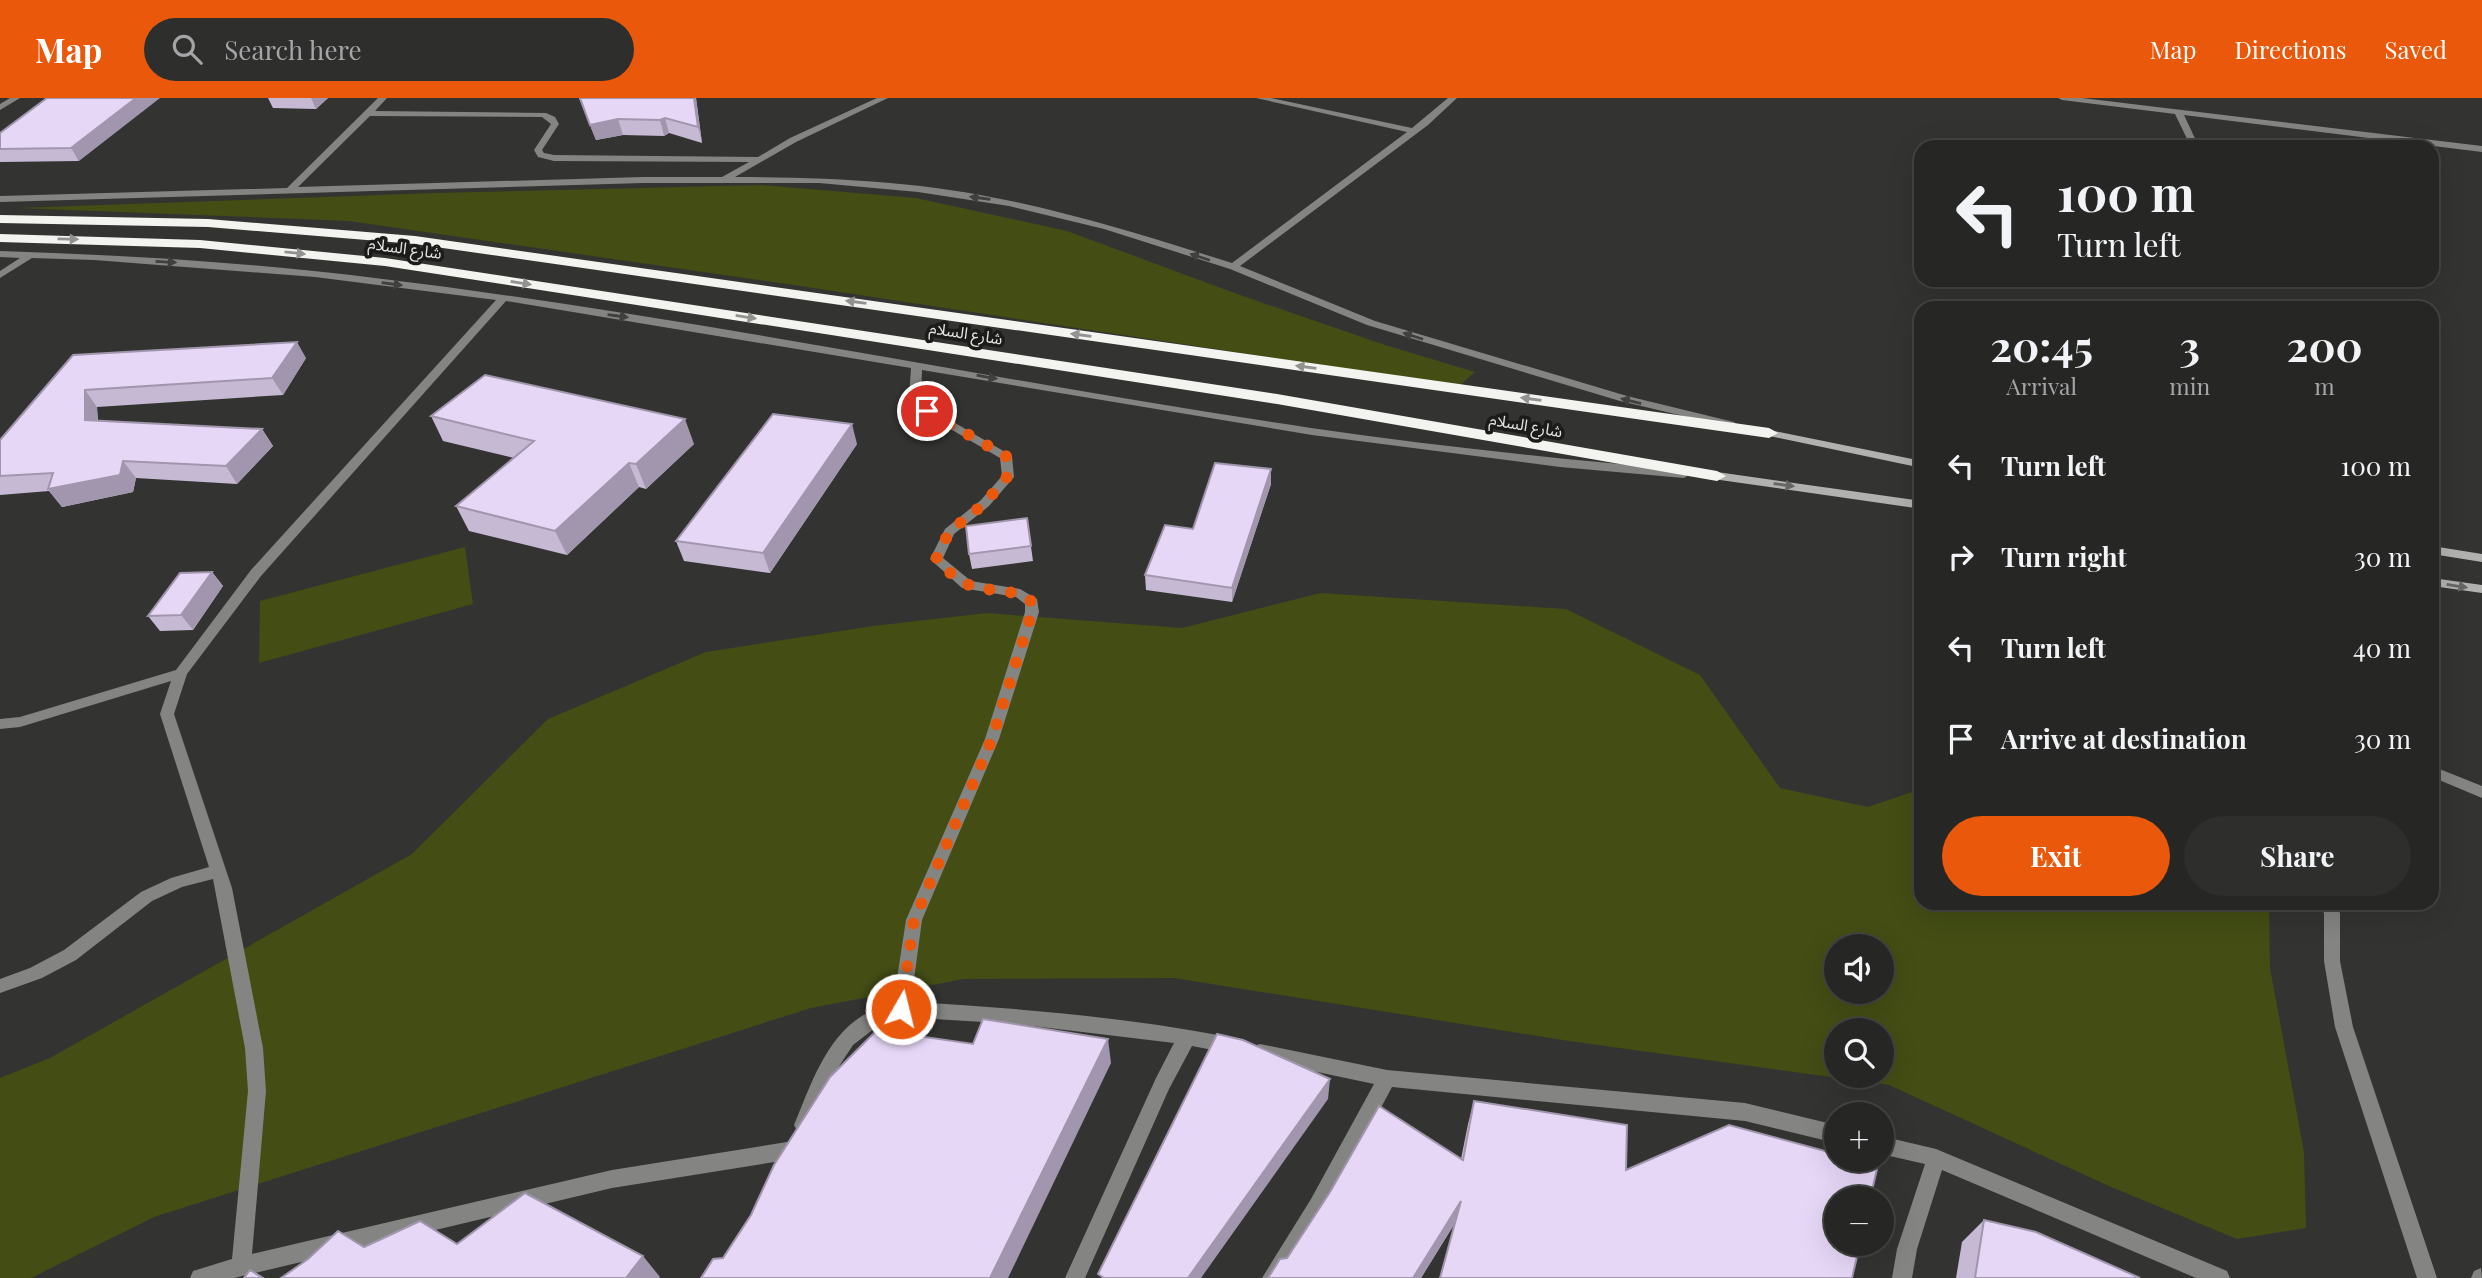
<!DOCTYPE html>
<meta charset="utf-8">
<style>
:root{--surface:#262725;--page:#2e2f2d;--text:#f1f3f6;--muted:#a4a5a7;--line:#424442;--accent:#ea580c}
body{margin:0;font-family:"Playfair Display","Noto Sans Arabic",serif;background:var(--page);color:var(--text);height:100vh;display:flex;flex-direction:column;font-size:26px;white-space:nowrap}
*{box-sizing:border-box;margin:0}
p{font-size:23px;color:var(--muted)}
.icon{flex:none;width:38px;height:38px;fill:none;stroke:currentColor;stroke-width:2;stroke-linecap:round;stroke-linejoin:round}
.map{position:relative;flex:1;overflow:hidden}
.drawer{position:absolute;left:1914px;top:203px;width:525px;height:609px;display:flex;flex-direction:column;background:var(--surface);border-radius:21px;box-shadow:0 7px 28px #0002,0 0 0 2px var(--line)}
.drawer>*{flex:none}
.top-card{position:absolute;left:1914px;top:42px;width:525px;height:147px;border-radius:21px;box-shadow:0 7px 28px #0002,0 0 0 2px var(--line);background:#262725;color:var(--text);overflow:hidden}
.controls{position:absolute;left:1824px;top:836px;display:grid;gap:14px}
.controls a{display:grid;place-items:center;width:70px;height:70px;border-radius:50%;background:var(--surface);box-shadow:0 7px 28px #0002,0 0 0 2px var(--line);font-size:35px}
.pin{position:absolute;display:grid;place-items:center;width:60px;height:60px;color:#fff;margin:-30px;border:4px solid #fff;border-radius:50%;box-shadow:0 2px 7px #0007}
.me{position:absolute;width:77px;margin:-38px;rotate:8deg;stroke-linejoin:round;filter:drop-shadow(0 0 5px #0008)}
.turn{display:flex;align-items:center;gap:24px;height:147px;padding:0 28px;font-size:32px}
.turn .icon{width:91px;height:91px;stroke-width:2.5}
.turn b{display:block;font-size:49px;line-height:60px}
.eta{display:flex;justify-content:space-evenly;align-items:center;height:119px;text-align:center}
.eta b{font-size:42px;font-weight:700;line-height:49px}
.cta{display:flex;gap:14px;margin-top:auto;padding:14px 28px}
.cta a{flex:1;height:80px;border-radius:42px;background:var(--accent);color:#fff;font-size:28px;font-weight:700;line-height:80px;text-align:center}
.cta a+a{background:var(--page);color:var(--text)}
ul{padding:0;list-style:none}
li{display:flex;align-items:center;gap:21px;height:91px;padding:0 28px}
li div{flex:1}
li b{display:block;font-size:26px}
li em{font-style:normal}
header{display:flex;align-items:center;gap:42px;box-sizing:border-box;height:98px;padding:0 35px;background:var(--accent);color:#fff}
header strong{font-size:33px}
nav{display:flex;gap:38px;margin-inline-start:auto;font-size:24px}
.search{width:490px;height:63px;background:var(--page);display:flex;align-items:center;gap:18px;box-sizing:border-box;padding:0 24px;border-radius:38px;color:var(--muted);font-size:26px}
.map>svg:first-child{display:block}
</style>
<header>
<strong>Map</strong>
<div class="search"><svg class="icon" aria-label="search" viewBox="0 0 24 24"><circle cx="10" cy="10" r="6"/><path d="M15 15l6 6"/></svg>Search here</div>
<nav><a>Map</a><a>Directions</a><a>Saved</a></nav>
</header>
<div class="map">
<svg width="2482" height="1180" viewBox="0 0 2482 1180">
<rect width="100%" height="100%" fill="#333431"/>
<path fill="#434d14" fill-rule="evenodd" d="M762 87 916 100 1067 133 1240 197 1382 246 1475 274 1459 288 787 186 349 123 18 110 435 95Z
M465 449 473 506 259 565 260 503Z
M1321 495 1566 511 1700 577 1780 690 1868 709 1921 691 1922 805H2269L2270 870 2304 1054 2306 1130 2237 1141 2109 1088 1889 987 1569 943 1174 880 964 881 811 910 154 1119 31 1180H0V980L50 960 412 756 548 621 706 554 873 528 987 515 1182 530ZM1836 849H1881V894H1836ZM1836 933H1881V978H1836Z"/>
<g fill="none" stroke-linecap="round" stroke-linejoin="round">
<path fill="#848482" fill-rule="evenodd" d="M10 0H20L0 12V6Z
M378 0H387L375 13 546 15 555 19 559 26 542 52 544 55 554 57 758 59 790 40 877 0H888L796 44 735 79C827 79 921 83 1011 103 1086 119 1159 142 1232 165L1407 34 1256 0H1271L1412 30 1448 0H1457L1428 27 1240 168 1375 223 1627 298 1734 324 1736 326 1730 329 1620 303 1367 227 1230 171 1104 131 1009 108 918 94 819 85H643L0 104V98L287 90ZM370 18 542 19 551 26 534 52 538 59 554 63 749 64 722 79H643L298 89Z
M2058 0H2082L2482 48V54L2184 17 2199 49H2191L2175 16 2062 2Z
M0 153C128 157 256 165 383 181 695 219 1001 284 1311 330 1435 348 1559 361 1684 372L1690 376 1684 380 1560 369 1312 337 922 272 921 299 931 311 1012 358 1014 379 989 408 954 436 943 460 971 483 1020 491 1037 501 1039 514 999 641 922 822 911 904C1017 910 1124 919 1229 939L1235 941 1238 947 1235 953 1229 955 1192 948 1169 991 1085 1180H1065L1156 980 1174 945 1016 926 901 919 879 927 853 947 832 979 809 1033 803 1036 797 1033 794 1027C811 987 826 937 867 915 875 911 885 909 893 906L906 822 985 641 1025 514V506L1016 499 962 490 930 461 945 431 981 402 1002 378 1000 360 923 315 909 300 911 270 506 203 261 478 187 576 174 616 232 790 263 950 266 993 252 1156 612 1072 793 1043 800 1046 802 1052 800 1058 793 1061 612 1090 234 1180H190L193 1173 232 1161 248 993 245 950 213 781 182 789 152 803 76 862 42 880 0 895V881L30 870 64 852 141 794 171 780 209 769 160 616 171 583 20 629 0 631V621L20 619 176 572 251 472 496 202 315 179 94 162 32 160 0 180V173L20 160 0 159Z
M2432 668 2482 688V700L2432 679Z
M2321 805H2337L2340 816V863L2353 929 2437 1180H2417L2335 929 2324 863V816Z
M1260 946 1387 972 1745 1005 1836 1027V1045L1745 1023 1392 989 1325 1115 1283 1180H1262L1311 1101 1374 986 1260 962 1254 960 1251 954 1254 948Z
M1881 1038 1936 1051 2227 1173 2230 1180H2196L1942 1072 1917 1151 1912 1180H1892L1897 1151 1925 1066 1881 1056Z
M2481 1170 2482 1180H2471L2474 1173Z"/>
<path fill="#b1b1af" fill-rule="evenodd" d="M1769 332 1922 363V370L1765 337V333Z
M1717 374 1922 403V411L1713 381 1711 378Z
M2432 448 2482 456V464L2432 456Z
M2432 480 2482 487V495L2432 488Z"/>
<path fill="#f3f4f0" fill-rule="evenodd" d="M0 117 208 121 415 138 1769 330 1778 335 1769 340 415 146 208 129 0 125Z
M0 136 200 142 385 160 1277 296 1717 373 1726 378 1717 383 1277 306 385 168 200 150 0 144Z"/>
</g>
<path fill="#c6b9d4" d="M47 0 79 63 0 64V35Z
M268 0H328L316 11 273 10Z
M579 0H696L702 45 669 35 664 38 623 37 596 42Z
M73 257 306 260 283 297 97 309 98 323 262 331 273 348 237 386 136 380 133 394 62 409 49 393 0 397V342Z
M431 318 694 346 646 391 639 389 567 457 469 433 456 408 514 360 443 343Z
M857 346 770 475 684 463 676 443Z
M1271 386 1232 504 1146 492 1145 477 1193 431Z
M1027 420 1033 463 972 471 969 456Z
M212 474 223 488 193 532 160 533 148 518Z
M1474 1003 1626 1072 1836 1056 1455 1125 1421 1180H1268L1461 1061 1468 1026Z
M1984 1122 2140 1180H1956L1962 1144Z"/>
<path fill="#a196ad" d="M136 0H160L79 63 71 50Z
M311 0H328L316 11Z
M694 0H696L702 45 698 29Z
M665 20 669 35 664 38 660 22Z
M618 21 623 37 596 42 590 27Z
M297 244 306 260 283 297 272 280Z
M85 292 97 309 98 339 85 322Z
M685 321 694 346 646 391 636 366Z
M852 326 857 346 770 475 763 455Z
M262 331 273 348 237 386 226 368Z
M123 363 136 380 133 394 62 409 48 391Z
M629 365 639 389 567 457 555 433Z
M1271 371V386L1232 504V490Z
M212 474 223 488 193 532 181 517Z
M1108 941 1111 965 1008 1180H990Z
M1330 981 1328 1001 1201 1180H1188Z
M1461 1103 1455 1125 1421 1180H1413Z
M643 1158 660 1179 659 1180H626Z"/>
<path fill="#e6d7f7" stroke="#a196ad" stroke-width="2" d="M47 0H136L71 50 0 51V35Z
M580 0H694L698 29 665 20 660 22 618 21 590 27Z
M297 244 272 280 85 292V322L262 331 226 368 123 363 120 377 48 391 53 375 0 378V342L73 257Z
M485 277 685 321 636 366 629 365 555 433 456 408 534 343 431 318Z
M773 316 852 326 763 455 676 443Z
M1215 365 1271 371 1232 490 1145 477 1165 427 1193 431Z
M1027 420 1031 448 969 456 966 428Z
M212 474 181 517 148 518 180 475Z
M983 921 1108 941 990 1180H701L713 1161 723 1160 751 1117 774 1067 830 979 877 932 973 946Z
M1217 936 1243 942 1330 981 1188 1180H1104L1098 1176Z
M1474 1003 1627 1027 1626 1072 1729 1027 1836 1056V1062H1858L1878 1067 1870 1101H1836V1146H1860L1852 1180H1440L1461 1103 1413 1180H1268L1280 1161 1287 1160 1330 1094 1379 1008 1463 1062Z
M525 1095 643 1158 626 1180H281L308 1161 338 1133 364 1149 420 1123 457 1146Z
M1984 1122 2036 1134 2140 1180H1975Z
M250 1172 263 1180H244Z"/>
<defs><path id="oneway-solid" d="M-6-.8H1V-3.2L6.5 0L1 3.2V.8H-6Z" transform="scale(1.75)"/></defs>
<g fill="#40403e">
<use href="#oneway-solid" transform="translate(980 100) rotate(-172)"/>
<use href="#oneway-solid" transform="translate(1200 159) rotate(-162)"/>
<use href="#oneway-solid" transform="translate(166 164) rotate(3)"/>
<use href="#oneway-solid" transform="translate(392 186) rotate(8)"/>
<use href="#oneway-solid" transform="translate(618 218) rotate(8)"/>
<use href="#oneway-solid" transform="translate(1413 238) rotate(-162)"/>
<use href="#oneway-solid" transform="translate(987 279) rotate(10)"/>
<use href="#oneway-solid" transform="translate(1631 303) rotate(-166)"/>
</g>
<g fill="#929390">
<use href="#oneway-solid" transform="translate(68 141) rotate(1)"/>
<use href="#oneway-solid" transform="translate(295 155) rotate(6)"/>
<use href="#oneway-solid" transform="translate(521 185) rotate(9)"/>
<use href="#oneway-solid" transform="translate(856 204) rotate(-172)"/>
<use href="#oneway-solid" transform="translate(746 219) rotate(9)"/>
<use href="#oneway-solid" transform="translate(1081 237) rotate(-172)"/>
<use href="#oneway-solid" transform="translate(1306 269) rotate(-172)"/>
<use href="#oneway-solid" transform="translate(1531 301) rotate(-172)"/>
</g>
<g fill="#666664">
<use href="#oneway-solid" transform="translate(1784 387) rotate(8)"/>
<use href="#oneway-solid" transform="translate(2457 488) rotate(9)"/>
</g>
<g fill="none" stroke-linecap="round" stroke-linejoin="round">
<path stroke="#ea580c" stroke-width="12" stroke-dasharray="0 21.6" d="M901 911 914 822 992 641 1032 514V504C1012 488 989 496 967 486 955 481 945 470 936 461L949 434 985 405 1007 379 1006 358 927 313"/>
</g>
<g text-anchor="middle" stroke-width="7" stroke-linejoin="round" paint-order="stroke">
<g font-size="16" fill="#e2e2e0" stroke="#1b1c1a">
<text transform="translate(405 150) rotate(8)" y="6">شارع السلام</text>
<text transform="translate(966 235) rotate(9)" y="6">شارع السلام</text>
<text transform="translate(1526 327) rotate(10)" y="6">شارع السلام</text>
</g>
</g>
</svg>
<div class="controls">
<a><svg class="icon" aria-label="sound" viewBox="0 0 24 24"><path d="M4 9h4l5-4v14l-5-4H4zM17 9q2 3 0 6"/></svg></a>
<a><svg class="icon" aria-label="search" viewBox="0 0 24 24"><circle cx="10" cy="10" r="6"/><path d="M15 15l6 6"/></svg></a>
<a>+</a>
<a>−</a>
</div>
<div class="pin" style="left:927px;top:313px;background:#d93025"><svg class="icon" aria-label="arrive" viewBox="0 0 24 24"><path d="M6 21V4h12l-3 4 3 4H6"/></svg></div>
<svg class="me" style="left:901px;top:911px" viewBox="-20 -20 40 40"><circle r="17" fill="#ea580c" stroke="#fff" stroke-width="3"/><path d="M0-11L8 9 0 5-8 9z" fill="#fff"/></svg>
<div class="top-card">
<div class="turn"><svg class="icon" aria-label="left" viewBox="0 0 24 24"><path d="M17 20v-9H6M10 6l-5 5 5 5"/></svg><div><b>100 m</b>Turn left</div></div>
</div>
<section class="drawer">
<div class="eta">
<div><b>20:45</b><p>Arrival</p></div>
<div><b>3</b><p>min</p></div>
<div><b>200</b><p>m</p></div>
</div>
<ul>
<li><svg class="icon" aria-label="left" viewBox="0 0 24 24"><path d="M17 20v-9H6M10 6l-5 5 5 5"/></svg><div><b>Turn left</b></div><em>100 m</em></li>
<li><svg class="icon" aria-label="right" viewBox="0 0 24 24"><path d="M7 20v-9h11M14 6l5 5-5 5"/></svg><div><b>Turn right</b></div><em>30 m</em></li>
<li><svg class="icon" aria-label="left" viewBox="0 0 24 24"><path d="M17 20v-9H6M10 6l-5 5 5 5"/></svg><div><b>Turn left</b></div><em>40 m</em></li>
<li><svg class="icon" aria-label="arrive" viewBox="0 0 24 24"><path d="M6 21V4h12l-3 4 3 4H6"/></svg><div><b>Arrive at destination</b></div><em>30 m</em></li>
</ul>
<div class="cta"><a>Exit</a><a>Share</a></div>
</section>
</div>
